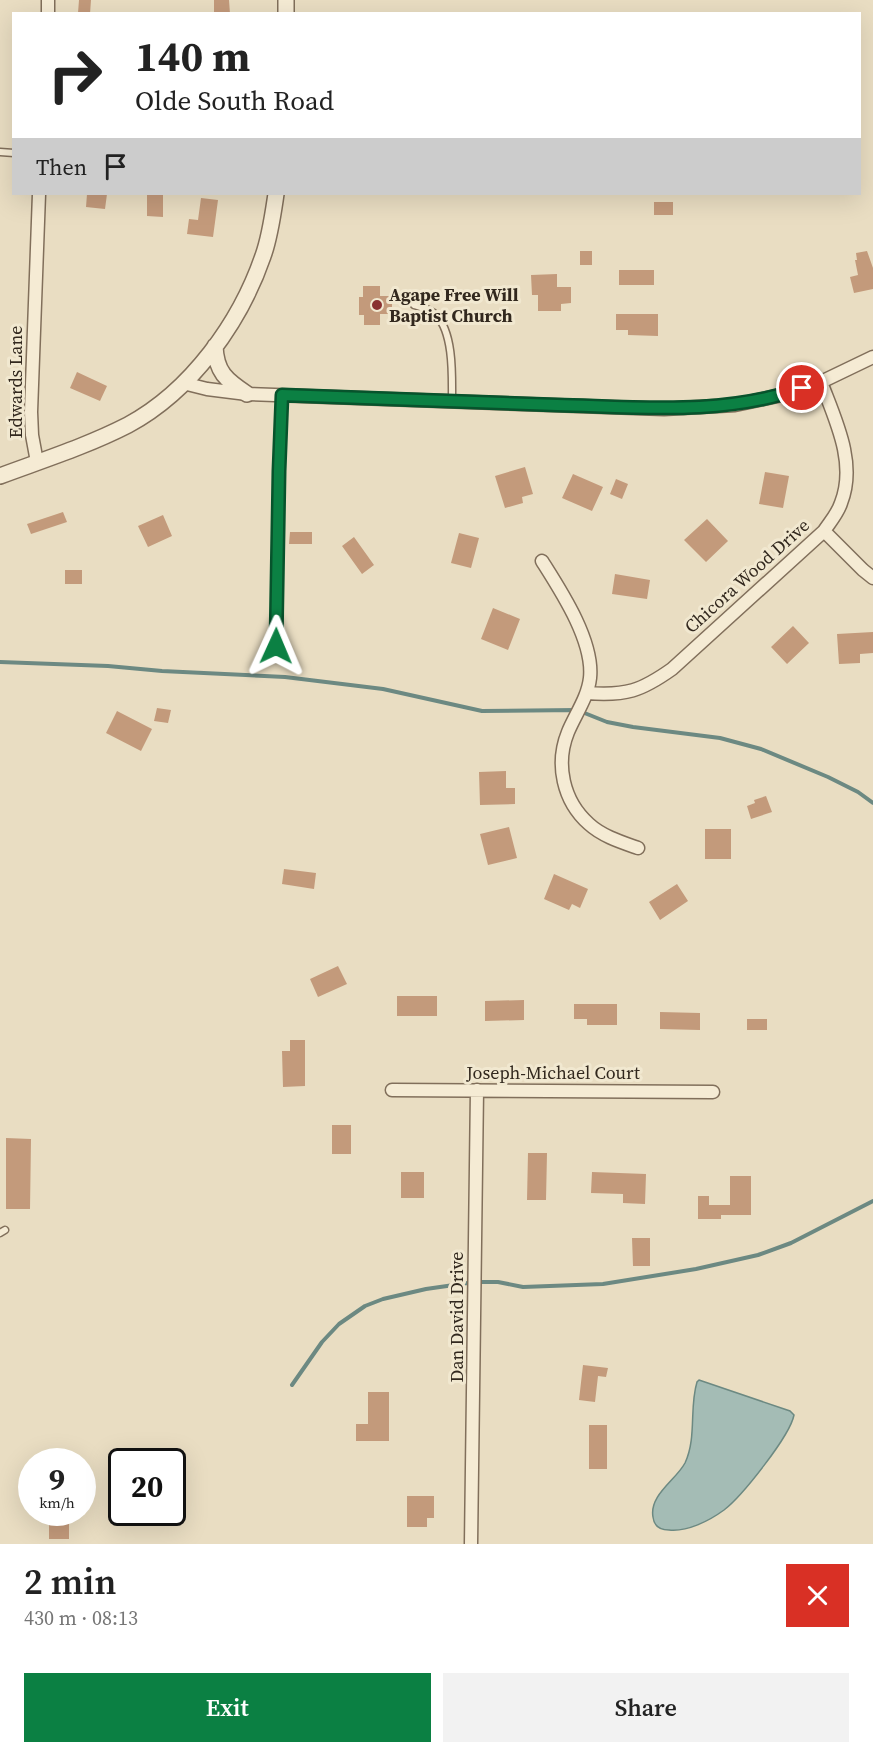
<!DOCTYPE html>
<meta charset="utf-8">
<style>
:root{--surface:#fff;--page:#f2f2f2;--text:#222;--muted:#767676;--accent:#0b8043}
body{margin:0;font-family:"Source Serif 4",serif;background:var(--page);color:var(--text);height:100vh;display:flex;flex-direction:column;font-size:22px;white-space:nowrap}
*{box-sizing:border-box;margin:0}
p{font-size:20px;color:var(--muted)}
.icon{flex:none;width:33px;height:33px;fill:none;stroke:currentColor;stroke-width:2;stroke-linecap:round;stroke-linejoin:round}
.map{position:relative;height:1544px;overflow:hidden}
.panel{display:flex;flex-direction:column;background:var(--surface);flex:1}
.panel>*{flex:none}
.top-card{position:absolute;left:12px;top:12px;width:849px;height:183px;border-radius:0px;box-shadow:0 6px 24px #0002;background:#fff;color:var(--text);overflow:hidden}
.speed{position:absolute;left:18px;top:1448px;display:flex;gap:12px;font-size:30px;font-weight:700;text-align:center}
.speed>*{display:grid;place-content:center;width:78px;height:78px;border-radius:50%;background:var(--surface);box-shadow:0 6px 24px #0002;line-height:1}
.speed small{font-size:15px;font-weight:400}
.speed .limit{border:3px solid #111;border-radius:9px;background:#fff;color:#111}
.pin{position:absolute;display:grid;place-items:center;width:51px;height:51px;color:#fff;margin:-26px;border:3px solid #fff;border-radius:50%;box-shadow:0 2px 6px #0007}
.me{position:absolute;width:66px;margin:-33px;rotate:1deg;stroke-linejoin:round;filter:drop-shadow(0 0 4px #0008)}
.turn{display:flex;align-items:center;gap:21px;height:126px;padding:0 24px;font-size:27px}
.turn .icon{width:78px;height:78px;stroke-width:2.5}
.turn b{display:block;font-size:42px;line-height:51px}
.then{display:flex;align-items:center;height:57px;padding:0 24px;background:#0003;gap:12px;font-size:22px}
.round{display:grid;place-items:center;flex:none;width:63px;height:63px;border-radius:0px;background:var(--page)}
.overview{display:flex;align-items:center;justify-content:space-between;height:102px;padding:0 24px}
h1{font-size:36px;font-weight:600;line-height:45px}
.cta{display:flex;gap:12px;margin-top:auto;padding:12px 24px}
.cta a{flex:1;height:69px;border-radius:0px;background:var(--accent);color:#fff;font-size:24px;font-weight:600;line-height:69px;text-align:center}
.cta a+a{background:var(--page);color:var(--text)}
.map>svg:first-child{display:block}
</style>
<div class="map">
<svg width="873" height="1544" viewBox="0 0 873 1544">
<rect width="100%" height="100%" fill="#e9ddc2"/>
<path fill="#a4bcb5" stroke="#6c8982" stroke-width="1.5" d="M699 1380 790 1411 794 1415C790 1436 742 1496 724 1510 709 1521 687 1532 669 1530 660 1530 654 1526 653 1517 649 1495 676 1480 685 1463 697 1437 689 1408 697 1382Z"/>
<g fill="none" stroke-linecap="round" stroke-linejoin="round">
<path stroke="#6c8982" stroke-width="4" d="M0 662 108 666 162 671 285 677 383 689 482 711 577 710 607 722 633 727 720 738 761 749 828 777 858 792 873 803
M292 1385 322 1342 339 1324 365 1306 383 1299 426 1289 475 1282H498L523 1287 603 1284 696 1269 758 1255 791 1243 873 1201"/>
</g>
<path fill="#c39a7b" d="M79 0H91L90 14 78 13Z
M214 0H229L230 14H214Z
M87 194H107L105 209 86 207Z
M147 194H163V217L147 216Z
M201 198 218 200 213 237 187 234 189 219 198 220Z
M654 202H673V215H654Z
M580 251H592V265H580Z
M867 251 873 268V289L854 293 850 277 858 275 855 260H857L856 253Z
M619 270H654V285H619Z
M557 274V287H571V303L561 304V311H538V295H532L531 275Z
M363 286H380V296H392V314H380V325H364V315H359V297H363Z
M616 314H658V336L628 335V330H616Z
M77 372 107 386 100 401 70 388Z
M525 467 533 494 522 497 523 503 505 508 495 476Z
M765 472 789 476 783 508 759 504Z
M573 474 603 487 592 511 562 498Z
M616 479 628 484 622 499 610 494Z
M63 512 67 522 31 534 27 524Z
M163 515 172 536 148 547 138 526Z
M707 519 728 541 706 562 684 540Z
M290 532H312V544H289Z
M459 533 479 538 471 568 451 563Z
M354 537 374 565 362 574 342 546Z
M65 570H82V584H65Z
M615 574 650 580 647 599 612 594Z
M493 608 520 619 508 650 481 639Z
M793 626 809 643 787 664 771 647Z
M873 632V653L860 654V663L839 664 837 634Z
M157 708 171 710 168 723 154 721Z
M117 711 152 729 141 751 106 733Z
M506 771V788H515V804L480 805 479 772Z
M766 796 772 812 751 819 747 806 755 803 754 800Z
M509 827 517 858 488 865 480 834Z
M705 829H731V859H705Z
M284 869 316 873 314 889 282 884Z
M554 874 588 889 580 908 572 904 569 910 544 899Z
M677 884 688 901 660 920 649 902Z
M338 966 347 984 318 997 310 979Z
M397 996H437V1016H397Z
M524 1000V1020L485 1021V1001Z
M574 1004H617V1025H587V1019H574Z
M660 1012 700 1013V1030L660 1029Z
M747 1019H767V1030H747Z
M290 1040H305V1086L283 1087 282 1051H290Z
M332 1125H351V1154H332Z
M6 1138 31 1139 30 1209H6Z
M528 1153H547L546 1200H527Z
M401 1172H424V1198H401Z
M592 1172 646 1174 645 1204 623 1203V1194L591 1193Z
M730 1176H751V1215H721V1219H698V1196H709V1205H730Z
M632 1238H650V1266H633Z
M583 1365 608 1368 606 1377 598 1376 595 1402 579 1400Z
M368 1392H389V1441H356V1424H368Z
M589 1425H607V1469H589Z
M407 1496H434V1518H427V1527H407Z
M49 1512H69V1539H49Z"/>
<g fill="none" stroke-linecap="round" stroke-linejoin="round">
<defs>
<path id="service" d="M0 152 14 153
M414 305C421 307 431 309 436 315 454 333 452 377 452 401
M276 646 279 471 282 396
M0 1233 5 1230"/>
<path id="minor" d="M48 14V0
M183 383 207 389 247 394 664 409 735 405 782 395 821 382 873 357
M37 462 32 435 31 412 39 194
M824 531 863 570 873 578
M542 561C561 591 594 641 590 678 588 697 575 715 568 732 555 764 563 801 589 824 602 836 621 842 638 848
M587 693C626 696 641 691 672 669L824 531C830 522 838 513 841 503 857 463 835 419 821 382
M392 1090 713 1092
M471 1544 477 1090"/>
<path id="tertiary" d="M286 14V0
M215 346C216 372 226 380 247 394
M0 476C43 460 87 446 128 425 191 391 240 323 263 256 270 237 273 214 276 194"/>
</defs>
<use href="#service" stroke="#816f5b" stroke-width="9"/>
<use href="#minor" stroke="#816f5b" stroke-width="15"/>
<use href="#tertiary" stroke="#816f5b" stroke-width="18"/>
<use href="#service" stroke="#f5ebd4" stroke-width="6"/>
<use href="#minor" stroke="#f5ebd4" stroke-width="12"/>
<use href="#tertiary" stroke="#f5ebd4" stroke-width="15"/>
</g>
<g fill="none" stroke-linecap="round" stroke-linejoin="round">
<defs>
<path id="route" d="M276 646 279 471 282 395C374 398 465 402 557 405 638 407 723 416 802 388"/>
</defs>
<use href="#route" stroke="#07532c" stroke-width="15"/>
<use href="#route" stroke="#0b8043" stroke-width="10"/>
</g>
<circle fill="#8a3131" stroke="#f1e8d0" stroke-width="2" cx="377" cy="305" r="6"/>
<g text-anchor="middle" stroke-width="6" stroke-linejoin="round" paint-order="stroke">
<g font-size="18" font-weight="bold" fill="#32281e" stroke="#f1e8d0" text-anchor="start">
<text x="389" y="301">Agape Free Will<tspan x="389" dy="21">Baptist Church</tspan></text>
</g>
<g font-size="18" fill="#32281e" stroke="#f1e8d0">
<text transform="translate(16 382) rotate(-90)" y="6">Edwards Lane</text>
<text transform="translate(747 576) rotate(-42)" y="6">Chicora Wood Drive</text>
<text x="553" y="1079">Joseph-Michael Court</text>
<text transform="translate(457 1317) rotate(-90)" y="6">Dan David Drive</text>
</g>
</g>
</svg>
<div class="speed"><div>9<small>km/h</small></div><div class="limit">20</div></div>
<div class="pin" style="left:802px;top:388px;background:#d93025"><svg class="icon" aria-label="arrive" viewBox="0 0 24 24"><path d="M6 21V4h12l-3 4 3 4H6"/></svg></div>
<svg class="me" style="left:276px;top:646px" viewBox="-20 -20 40 40"><path d="M0-17L14 15 0 8-14 15z" fill="#0b8043" stroke="#fff" stroke-width="4"/></svg>
<div class="top-card">
<div class="turn"><svg class="icon" aria-label="right" viewBox="0 0 24 24"><path d="M7 20v-9h11M14 6l5 5-5 5"/></svg><div><b>140 m</b>Olde South Road</div></div>
<div class="then">Then<svg class="icon" aria-label="arrive" viewBox="0 0 24 24"><path d="M6 21V4h12l-3 4 3 4H6"/></svg></div>
</div>
</div>
<section class="panel">
<div class="overview"><div><h1>2 min</h1><p>430 m · 08:13</p></div><a class="round" style="background:#d93025;color:#fff"><svg class="icon" aria-label="close" viewBox="0 0 24 24"><path d="M6 6l12 12M18 6L6 18"/></svg></a></div>
<div class="cta"><a>Exit</a><a>Share</a></div>
</section>
